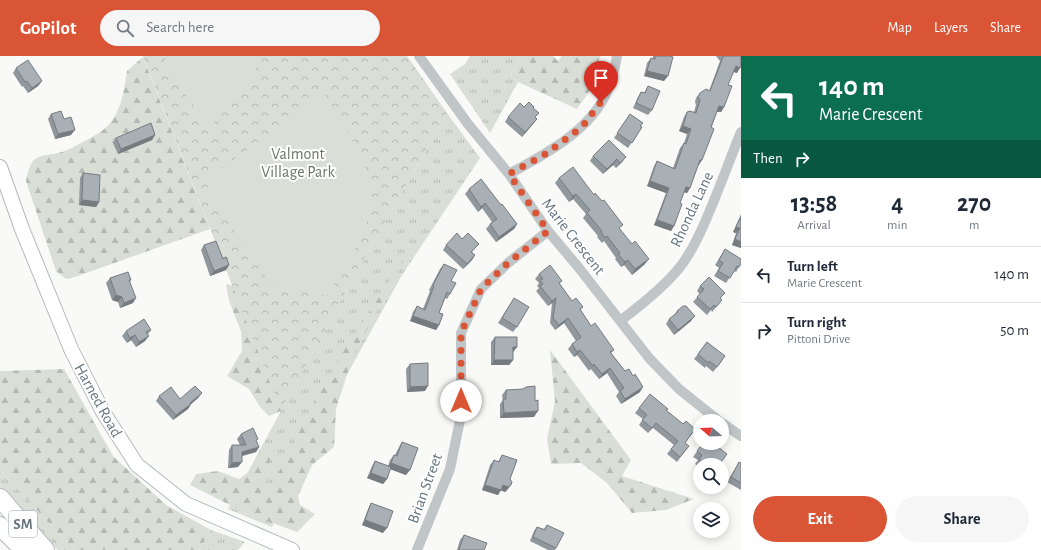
<!DOCTYPE html>
<style>
:root{--surface:#fff;--page:#f6f6f7;--text:#1f2937;--muted:#747a83;--line:#e0e1e3;--accent:#da5536}
body{margin:0;font-family:"Alegreya Sans",sans-serif;background:var(--page);color:var(--text);height:100vh;display:flex;flex-direction:column;font-size:15px;white-space:nowrap}
*{box-sizing:border-box;margin:0}
p{font-size:13px;color:var(--muted)}
.icon{flex:none;width:22px;height:22px;fill:none;stroke:currentColor;stroke-width:2;stroke-linecap:round;stroke-linejoin:round}
.map{position:relative;flex:1;overflow:hidden}
.side{display:flex;flex-direction:column;background:var(--surface);width:300px}
.side>*{flex:none}
.banner{background:#0b6e4f;color:#fff;overflow:hidden}
.needle{width:26px;rotate:289deg}
.fabs{position:absolute;left:693px;top:358px;display:grid;gap:8px}
.fabs a{display:grid;place-items:center;width:36px;height:36px;border-radius:50%;background:var(--surface);box-shadow:0 2px 10px #0003;font-size:20px}
.pin{position:absolute;display:grid;place-items:center;width:34px;height:34px;color:#fff;margin:-41px -17px;border-radius:50% 50% 50% 0;rotate:-45deg;box-shadow:0 0 4px #0007}
.pin .icon{rotate:45deg}
.me{position:absolute;width:44px;margin:-22px;rotate:0deg;stroke-linejoin:round;filter:drop-shadow(0 0 3px #0008)}
.turn{display:flex;align-items:center;gap:14px;height:84px;padding:0 12px;font-size:18px}
.turn .icon{width:52px;height:52px;stroke-width:2.5}
.turn b{display:block;font-size:28px;line-height:34px}
.then{display:flex;align-items:center;height:38px;padding:0 12px;background:#0003;gap:8px;font-size:15px}
.eta{display:flex;justify-content:space-evenly;align-items:center;height:68px;text-align:center}
.eta b{font-size:24px;font-weight:700;line-height:28px}
.primary-button{display:flex;gap:8px;margin-top:auto;padding:8px 12px}
.primary-button a{flex:1;height:46px;border-radius:24px;background:var(--accent);color:#fff;font-size:16px;font-weight:700;line-height:46px;text-align:center}
.primary-button a+a{background:var(--page);color:var(--text)}
ul{padding:0;list-style:none}
li{display:flex;align-items:center;gap:12px;height:56px;padding:0 12px;border-top:1px solid var(--line)}
li div{flex:1}
li b{display:block;font-size:15px}
li em{font-style:normal}
header{display:flex;align-items:center;gap:24px;box-sizing:border-box;height:56px;padding:0 20px;background:var(--accent);color:#fff}
header strong{font-size:19px}
nav{display:flex;gap:22px;margin-inline-start:auto;font-size:14px}
.search{width:280px;height:36px;background:var(--page);display:flex;align-items:center;gap:10px;box-sizing:border-box;padding:0 14px;border-radius:22px;color:var(--muted);font-size:15px}
main{display:flex;flex:1;min-height:0}
.map>svg:first-child{display:block}
</style>
<header>
<strong>GoPilot</strong>
<div class="search"><svg class="icon" aria-label="search" viewBox="0 0 24 24"><circle cx="10" cy="10" r="6"/><path d="M15 15l6 6"/></svg>Search here</div>
<nav><a>Map</a><a>Layers</a><a>Share</a></nav>
</header>
<main>
<div class="map">
<svg width="741" height="494" viewBox="0 0 741 494">
<defs>
<pattern id="grass-tufts" width="24" height="20" patternUnits="userSpaceOnUse"><rect width="24" height="20" fill="#d9ded6"/><path d="M3 7l-1-3M5 7V3M7 7l1-3M15 17l-1-3M17 17v-4M19 17l1-3" fill="none" stroke="#b4b9b3"/></pattern>
<pattern id="forest-firs" width="22" height="20" patternUnits="userSpaceOnUse"><rect width="22" height="20" fill="#d9ded6"/><path d="M5 1l3.5 6h-7zM16 11l3.5 6h-7z" fill="#b4b9b3"/></pattern>
<pattern id="park-crowns" width="20" height="18" patternUnits="userSpaceOnUse"><rect width="20" height="18" fill="#d9ded6"/><path d="M2 6a3 3 0 1 1 6 0M12 15a3 3 0 1 1 6 0" fill="none" stroke="#b4b9b3"/></pattern>
</defs>
<rect width="100%" height="100%" fill="#f9f9f7"/>
<path fill="url(#grass-tufts)" d="M470 0H521L510 20 518 26 490 77 450 18 465 8Z
M447 57 480 102 402 219 338 335 272 471 228 453 338 249Z
M0 414 61 480 76 494H58L34 470 0 433Z
M211 474 245 486 238 494H199Z"/>
<path fill="url(#forest-firs)" d="M521 0H553L558 5 562 0H600L591 33 577 53 518 26 510 20Z
M143 1 210 173 75 221 66 223 56 215 26 125C32 93 41 103 65 95 72 92 97 79 103 74 121 60 124 35 127 15Z
M406 200 353 300 336 353 334 391 312 409 298 440 300 449 315 458 297 476 246 457 190 429 196 418 218 415 239 423 271 399 266 429H273L294 385 344 294Z
M226 228 245 233 338 249 281 355 269 360 260 351 249 333 227 320 242 295 241 275 229 245Z
M550 294 631 404 622 420 694 443 666 454 632 457 607 427 581 407 551 408 547 383 555 346Z
M64 313 113 400 166 449 211 474 199 494H76L61 480 0 414V315Z"/>
<path fill="url(#park-crowns)" d="M143 0H407L447 57 338 249 281 355Z"/>
<path fill="#d9ded6" d="M168 0H256V22L210 71 163 9 166 1Z
M324 37 364 104 372 143 365 176 327 240 273 231 207 134 210 121Z"/>
<g fill="none" stroke-linecap="round" stroke-linejoin="round">
<defs>
<path id="secondary" d="M0 111 22 173 71 293 103 356 137 409 186 448 292 494"/>
<path id="highway" d="M0 442 45 494
M0 470 24 494"/>
</defs>
<use href="#secondary" stroke="#b3b9bd" stroke-width="16"/>
<use href="#highway" stroke="#b4b8bb" stroke-width="20"/>
<path stroke="#c0c5c8" stroke-width="10" d="M419 0 468 68 509 118 548 175 579 212 649 302 679 333 719 365
M509 118C544 99 590 75 607 36 612 24 615 12 617 0
M620 265C640 250 668 228 683 207 697 187 706 164 715 142 724 120 732 98 741 76
M722 367 741 380
M417 494 450 413 461 359V277L481 233 508 207 548 175"/>
<use href="#secondary" stroke="#fff" stroke-width="14"/>
<use href="#highway" stroke="#fff" stroke-width="18"/>
</g>
<path fill="#90979d" d="M653 0H670L664 25 644 20 647 7 651 2 653 3Z
M716 0H741L737 17 733 16 728 29 724 51 721 56H717L690 132 687 137 684 136 680 147 674 170 671 175 654 169 666 137 647 130 654 110 657 105 673 112 680 92 684 87 687 78 679 75 684 61 687 56H694L696 49 695 46 696 42 700 37 709 35 720 5Z
M16 12 42 25 38 30 28 37 23 30 22 31 13 17Z
M648 30 652 54 648 59 633 52 638 41 641 36 644 37Z
M524 51 533 53 535 62 537 63 533 68 522 81 505 66 508 61Z
M51 58 64 63 71 79 55 83 48 63Z
M630 58 642 71 628 92 614 82Z
M155 79 152 84 118 98 113 87 116 82Z
M593 100 626 101 622 106 616 112 613 109 603 118 590 105Z
M83 117 99 146 96 151 79 149 80 122Z
M559 122 620 173 645 208 632 219 624 209 621 211 615 203 616 202 604 185 602 187 597 181 598 180 583 162 586 158 573 143 569 146 555 127Z
M469 133 501 149 517 168 514 173 496 186 486 173 490 168 492 166 482 152 478 156 465 138Z
M741 158V192L732 189 736 177 733 176Z
M462 183 479 188 472 196 475 199 472 204 463 213 443 194 446 189Z
M204 189 223 203 229 209 226 214 210 220 201 194Z
M725 193 739 211 736 216 734 215 726 227 714 220 719 212 715 209Z
M444 208 451 225 450 238 447 243 445 242 439 257V269L436 274 410 265 413 256 417 250 423 253 430 235 429 234 440 213Z
M539 218 560 228 572 245 583 251 580 254 591 270 614 294 611 297 640 336 621 348 616 340 619 336 607 317 599 323 591 313 589 315 577 299 574 301 568 293 572 288 576 285 564 267 555 274 550 267 552 247 548 250 536 235 539 232 537 230 539 227 535 223Z
M110 222 131 224 130 226 133 247 120 252 118 246 112 244 106 227Z
M700 230 721 243 718 249 712 256 711 254 707 259 693 246 700 238 697 235Z
M514 242 517 271 513 276 498 267Z
M677 255 691 265 674 279 666 268 669 263 674 259Z
M151 274 148 278 145 285 136 291 131 284 127 287 122 280 126 275Z
M495 281 517 291 513 296V304L509 309H491V286Z
M707 286 722 305 713 316 706 310 705 312 694 303Z
M410 308 425 335 407 336 406 313Z
M506 334 534 361 500 362V348L503 344 502 339Z
M202 337 198 342 191 348 188 353 173 364 156 345 159 340 180 343Z
M639 352 666 355 683 368 695 373 685 387 689 390 677 406 667 398 674 389 653 372 648 377 639 369 643 363 635 357Z
M241 378 256 385 259 391 256 396 242 400 238 411 228 412 229 394 232 389H240L237 383Z
M402 386 406 419 390 413 387 423 383 428 367 422 372 410 375 405 388 410 390 404 394 399H395L399 391Z
M703 387 719 409H700V412L695 408 698 404 693 401Z
M502 399 510 423 511 429 507 434 505 436 501 434 498 439 482 434 490 409 494 404 498 406Z
M739 406 741 407V434L727 426Z
M371 447 383 477 362 469 368 453Z
M547 469 556 492 555 494H548L530 485 534 475 537 471 544 473Z
M464 479 484 494H457L460 484Z"/>
<path fill="#767b7f" d="M736 10 740 12 737 17 732 15Z
M647 15 668 20 664 25 644 20Z
M42 25 38 30 28 37 32 32Z
M719 50 724 51 721 56 715 55Z
M537 63 533 68 522 81 525 76Z
M683 70 691 73 687 78 679 75Z
M75 74 71 79 55 83 58 78Z
M155 79 152 84 118 98 121 93Z
M626 101 622 106 616 112 620 107Z
M617 103 613 109 603 118 607 113Z
M700 104H702L699 109H696Z
M650 125 669 132 666 137 647 130Z
M686 131 690 132 687 137 683 136Z
M576 138 573 143 569 146 573 140Z
M82 144 99 146 96 151 79 149Z
M485 147 482 152 478 156 481 151Z
M657 164 674 170 671 175 654 169Z
M517 168 514 173 496 186 499 181Z
M736 171 740 172 736 177 733 176Z
M735 183 741 186V192L732 189Z
M475 199 472 204 463 213 467 208Z
M649 203 645 208 632 219 635 213Z
M628 204 624 209 621 211 625 206Z
M229 209 226 214 210 220 214 215Z
M116 239 122 241 118 246 112 244Z
M136 242 133 247 120 252 124 247Z
M556 242 552 247 548 250 552 245Z
M413 260 439 269 436 274 410 265Z
M695 260 691 265 674 279 678 274Z
M568 262 564 267 555 274 559 269Z
M135 279 131 284 127 287 130 282Z
M149 280 145 285 136 291 139 286Z
M513 291H517L513 296H509Z
M580 294 577 299 574 301 577 296Z
M494 304H513L509 309H491Z
M610 312 607 317 599 323 602 318Z
M428 330 425 335 407 336 410 331Z
M643 331 640 336 621 348 625 343Z
M202 337 198 342 189 350 191 348 188 353 173 364 176 359Z
M538 355 534 361 500 362 504 357Z
M259 391 256 396 238 401 242 396Z
M242 406 238 411 228 412 232 407Z
M391 407 410 414 406 419 387 412Z
M371 417 387 423 383 428 367 422Z
M485 429 501 434 498 439 482 434Z
M503 429H511L507 434 505 436 500 434Z
M365 464 387 472 383 477 362 469Z"/>
<path fill="#a8b0b6" stroke="#767b7f" d="M655 0H670L673 1 668 20 647 15 651 2 655 3Z
M723 0H741V10L740 12 736 10 728 29 732 30 724 51 719 50 711 71 714 73 702 104H700L690 132 686 131 680 147 682 148 674 170 657 164 669 132 650 125 657 105 675 113 684 87 686 88 691 73 683 70 687 56 690 55 696 57 700 44 698 41 700 37 706 33 710 35 723 1Z
M28 4 42 25 32 32 27 25 25 26 16 12Z
M648 30 660 35 652 54 636 47 641 36 645 37Z
M529 46 534 51 533 52 539 57 535 61 537 63 525 76 508 61 520 47 524 51Z
M61 55 64 63 71 61 75 74 58 78 51 58Z
M630 58 643 67 640 70 642 71 632 87 617 77Z
M151 67 155 79 121 93 116 82Z
M609 84 626 101 620 107 617 103 607 113 593 100Z
M573 111 594 139 595 137 602 145 604 144 623 169 619 172 632 188 635 185 649 203 635 213 628 204 625 206 618 198 620 197 607 180 605 182 601 176 602 175 587 157 590 154 576 138 573 140 559 122Z
M83 117 100 119 99 146 82 144Z
M481 123 501 149 502 148 517 168 499 181 490 168 497 163 485 147 481 151 469 133Z
M741 161V186L735 183 740 172 736 171Z
M457 177 462 183 468 177 479 188 471 196 475 199 467 208 446 189Z
M216 185 223 203 226 201 229 209 214 215 204 189Z
M725 193 741 203V208L739 211 737 210 730 222 718 215 723 207 719 204Z
M444 208 457 214 451 225 456 227 450 238 447 236 439 257 443 258 439 269 413 260 417 250 425 254 434 230 433 229Z
M550 209 562 225 559 227 572 245 576 242 583 251 580 253 591 270 595 267 614 294 610 296 625 315 629 313 633 320 635 318 643 331 625 343 620 335 624 332 610 312 602 318 594 308 593 310 580 294 577 296 572 288 581 281 568 262 559 269 553 262 556 242 552 245 540 230 543 228 540 224 543 223 539 218Z
M128 216 131 224H129L136 242 124 247 122 241 116 239 110 222Z
M709 221 725 237 720 242 722 244 716 251 714 249 710 253 697 241 704 233 700 230Z
M514 242 529 251 517 271 502 262Z
M683 250H686L695 260 678 274 669 263 678 256 677 255Z
M144 263 151 274 146 276 149 280 139 286 135 279 130 282 126 275Z
M495 281H517V291H513V304H494Z
M707 286 725 300 717 311 709 305 708 307 698 298Z
M428 307V330L410 331V308Z
M195 330 202 337 190 347 191 348 176 359 159 340 171 331 180 343Z
M535 330V345L538 344V355L504 357 503 343H506V334L523 333 526 331Z
M650 338 668 353 666 354 683 368 686 365 695 373 685 387 689 390 680 401 671 393 678 385 656 367 652 372 642 364 647 359 639 352Z
M253 372 258 383 256 384 259 391 242 396V406L232 407V389H246L241 378Z
M402 386 418 392 410 414 391 407 394 399 397 400Z
M703 387H713L727 398 719 409H715L709 405 706 409 699 403 702 399 697 395Z
M502 399 517 404 510 423 512 426 511 429 508 431 503 429 501 434 485 429 494 404 499 406Z
M375 405 391 411 387 423 371 417Z
M739 406 741 407V427L731 421Z
M371 447 393 455 387 472 365 464Z
M547 469 564 477 556 492 533 481 537 471 545 474Z
M464 479 487 487 484 494H459Z"/>
<g fill="none" stroke-linecap="round" stroke-linejoin="round">
<path stroke="#da5536" stroke-width="7" stroke-dasharray="0 12.6" d="M461 345V277L481 233 508 207 548 175 509 118 544 99 582 71 601 46"/>
</g>
<g text-anchor="middle" stroke-width="4" stroke-linejoin="round" paint-order="stroke">
<rect fill="#fff" stroke="#949fa6" stroke-width="1" x="9" y="455" width="28" height="26" rx="3"/>
<g font-size="15" font-weight="bold" fill="#667680">
<text x="23" y="473">SM</text>
</g>
<g font-size="16" fill="#697965" stroke="#fff">
<text x="298" y="103">Valmont<tspan x="298" dy="18">Village Park</tspan></text>
</g>
<g font-size="16" fill="#667680" stroke="#fff">
<text transform="translate(691 153) rotate(-65)" y="6">Rhonda Lane</text>
<text transform="translate(574 180) rotate(52)" y="6">Marie Crescent</text>
<text transform="translate(99 344) rotate(61)" y="6">Harned Road</text>
<text transform="translate(424 432) rotate(-70)" y="6">Brian Street</text>
</g>
</g>
</svg>
<div class="fabs">
<a><svg class="needle" viewBox="-14 -14 28 28"><path d="M0-13l5 13h-10z" fill="#e53935"/><path d="M0 13l5-13h-10z" fill="#747a83"/></svg></a>
<a><svg class="icon" aria-label="search" viewBox="0 0 24 24"><circle cx="10" cy="10" r="6"/><path d="M15 15l6 6"/></svg></a>
<a><svg class="icon" aria-label="layers" viewBox="0 0 24 24"><path d="M12 4l9 5-9 5-9-5zM3 14l9 5 9-5"/></svg></a>
</div>
<div class="pin" style="left:601px;top:46px;background:#d93025"><svg class="icon" aria-label="arrive" viewBox="0 0 24 24"><path d="M6 21V4h12l-3 4 3 4H6"/></svg></div>
<svg class="me" style="left:461px;top:345px" viewBox="-20 -20 40 40"><circle r="19" fill="#fff"/><path d="M0-13L10 11 0 6-10 11z" fill="#da5536"/></svg>
</div>
<section class="side">
<div class="banner">
<div class="turn"><svg class="icon" aria-label="left" viewBox="0 0 24 24"><path d="M17 20v-9H6M10 6l-5 5 5 5"/></svg><div><b>140 m</b>Marie Crescent</div></div>
<div class="then">Then<svg class="icon" aria-label="right" viewBox="0 0 24 24"><path d="M7 20v-9h11M14 6l5 5-5 5"/></svg></div>
</div>
<div class="eta">
<div><b>13:58</b><p>Arrival</p></div>
<div><b>4</b><p>min</p></div>
<div><b>270</b><p>m</p></div>
</div>
<ul>
<li><svg class="icon" aria-label="left" viewBox="0 0 24 24"><path d="M17 20v-9H6M10 6l-5 5 5 5"/></svg><div><b>Turn left</b><p>Marie Crescent</p></div><em>140 m</em></li>
<li><svg class="icon" aria-label="right" viewBox="0 0 24 24"><path d="M7 20v-9h11M14 6l5 5-5 5"/></svg><div><b>Turn right</b><p>Pittoni Drive</p></div><em>50 m</em></li>
</ul>
<div class="primary-button"><a>Exit</a><a>Share</a></div>
</section>
</main>
